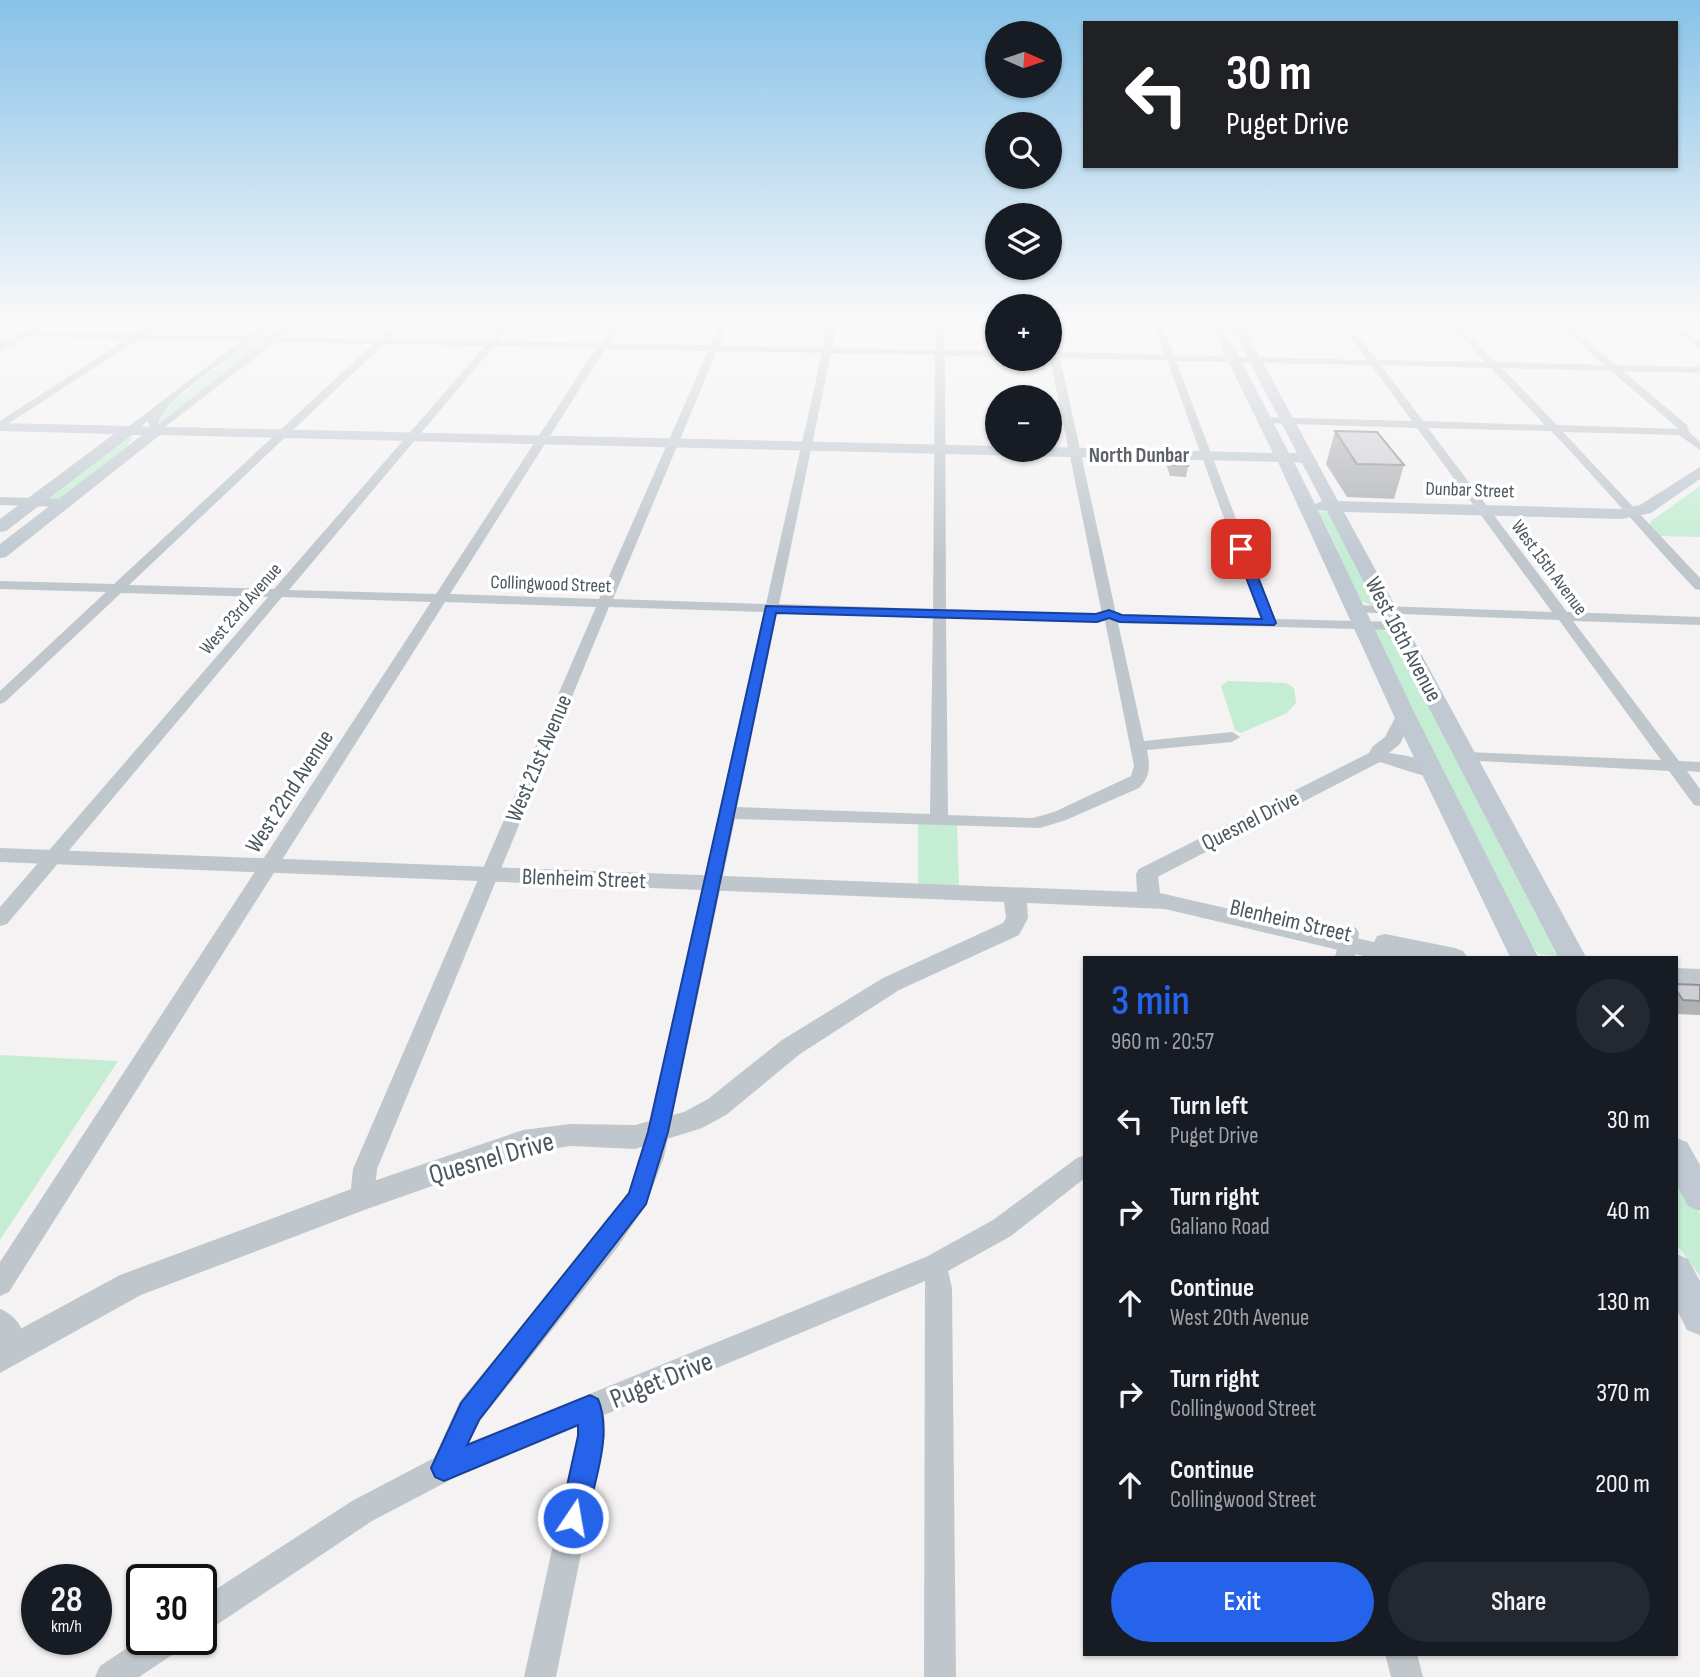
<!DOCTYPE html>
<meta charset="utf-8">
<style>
:root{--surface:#171b24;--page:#242831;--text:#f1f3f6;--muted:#9ea1a6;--accent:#2563eb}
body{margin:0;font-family:"Sofia Sans Condensed",sans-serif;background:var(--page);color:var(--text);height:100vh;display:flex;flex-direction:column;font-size:26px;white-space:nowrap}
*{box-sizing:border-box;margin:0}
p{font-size:23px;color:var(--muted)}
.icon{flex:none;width:38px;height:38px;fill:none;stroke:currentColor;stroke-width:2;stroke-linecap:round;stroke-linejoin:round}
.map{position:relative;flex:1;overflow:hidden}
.drawer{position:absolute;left:1083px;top:956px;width:595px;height:700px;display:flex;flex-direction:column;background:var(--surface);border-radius:0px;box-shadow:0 2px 5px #0004}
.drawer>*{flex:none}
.top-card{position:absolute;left:1083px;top:21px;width:595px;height:147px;border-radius:0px;box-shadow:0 2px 5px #0004;background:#202124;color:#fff;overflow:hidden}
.needle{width:46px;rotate:93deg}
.tools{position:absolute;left:985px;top:21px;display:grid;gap:14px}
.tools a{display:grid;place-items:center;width:77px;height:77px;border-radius:50%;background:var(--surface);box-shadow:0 2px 5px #0004;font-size:35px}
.speed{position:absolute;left:21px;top:1564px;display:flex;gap:14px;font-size:35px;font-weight:700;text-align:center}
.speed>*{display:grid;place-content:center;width:91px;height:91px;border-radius:50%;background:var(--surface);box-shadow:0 2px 5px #0004;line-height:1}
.speed small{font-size:18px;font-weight:400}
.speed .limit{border:4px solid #111;border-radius:10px;background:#fff;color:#111}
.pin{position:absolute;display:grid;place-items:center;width:60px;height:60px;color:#fff;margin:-30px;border-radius:14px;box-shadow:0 4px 10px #0006}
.me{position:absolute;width:77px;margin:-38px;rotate:12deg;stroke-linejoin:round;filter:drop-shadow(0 0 5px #0008)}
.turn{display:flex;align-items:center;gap:24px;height:147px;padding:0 28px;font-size:32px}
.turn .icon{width:91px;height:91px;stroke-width:2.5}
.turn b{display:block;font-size:49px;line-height:60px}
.round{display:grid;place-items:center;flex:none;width:74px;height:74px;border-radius:37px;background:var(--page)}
.overview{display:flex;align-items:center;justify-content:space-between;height:119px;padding:0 28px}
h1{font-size:42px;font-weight:600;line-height:52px;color:var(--accent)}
.primary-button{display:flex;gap:14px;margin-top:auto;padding:14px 28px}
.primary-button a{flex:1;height:80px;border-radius:42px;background:var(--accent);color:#fff;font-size:28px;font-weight:600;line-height:80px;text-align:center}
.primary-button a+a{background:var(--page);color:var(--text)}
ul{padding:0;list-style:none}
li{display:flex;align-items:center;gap:21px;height:91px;padding:0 28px}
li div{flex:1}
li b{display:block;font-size:26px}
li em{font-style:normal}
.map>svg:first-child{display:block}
</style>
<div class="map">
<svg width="1700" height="1677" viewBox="0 0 1700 1677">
<rect width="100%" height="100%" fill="#f4f2f2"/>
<path fill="#c5edd4" d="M249 343H264L160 422 154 423 177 398Z
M134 436 126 447 60 500 44 498 117 443Z
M1700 486V537L1659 536 1650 526 1651 521Z
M1319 511 1327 512 1336 519 1375 596 1374 606 1361 601Z
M1372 627 1383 629 1394 638 1557 956 1539 954 1523 936Z
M1228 681 1286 683 1294 688 1296 703 1287 713 1241 733 1235 730 1221 686Z
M918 822 957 824 959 887 918 886Z
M0 1055 118 1061 0 1240Z
M1676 1170 1700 1214V1276L1677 1245Z"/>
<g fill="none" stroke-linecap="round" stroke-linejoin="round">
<path fill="#bfc7cd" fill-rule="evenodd" d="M43 322H54L38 332 135 334 153 322H163L147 334 248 336 267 322H276L259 336C278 336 282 322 299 322L282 337 379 339 397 322H406L389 339 489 341 505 322H514L499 341 600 343 614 322H622L609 343 710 345 721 322H729L719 346 823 348 829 322H837L832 348 935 350 936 322H944L945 350 998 351V357L945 356 946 609 1102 614 1050 358V328L1054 331 1059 352 1165 355 1153 322H1161L1174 355 1367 360 1340 322H1348L1377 360 1485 362 1448 322H1457L1496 362 1604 365 1555 322H1564L1616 365 1700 367V373L1623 371 1687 425 1689 432 1700 442V450L1679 435 1563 432 1700 578V590L1695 589C1646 537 1601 483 1551 431L1428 428 1567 612 1700 617V625L1573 621 1679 761 1700 762V772L1687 771 1700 789V806L1694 805 1669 771 1460 760 1458 757 1466 752 1661 760 1559 620 1349 612V606L1354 605 1552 612 1417 428 1263 423 1258 420 1263 417 1412 421 1371 365 1176 361 1274 619 1397 622 1404 626 1397 630 1118 623 1144 741 1232 732 1240 737 1232 742 1147 750C1150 766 1151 776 1139 788L1066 820 1040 828 735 819 664 1157 646 1205 617 1248 480 1421 469 1443 926 1257 993 1220 1077 1158 1085 1155V1178L1011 1236 948 1271 952 1288 956 1677H924L925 1281 604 1415 605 1436 556 1677H524L577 1436V1427L454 1478 372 1521 212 1628 201 1632V1599L352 1501 434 1458 460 1401 599 1232 628 1193 642 1157 764 612 609 607 377 1169 374 1198 370 1205 362 1208 354 1205 350 1198 353 1169 596 607 445 602 9 1292 0 1296V1262L431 602 282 597 7 924 0 926V907L268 597 121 593 5 702 0 704V691L106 592 0 589V581L114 584 373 344 275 342 156 434 151 431 148 421 133 432 124 430 241 341 139 339 0 429V421L127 339 29 337 0 351V344ZM252 341 264 342 158 424C162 400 230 358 252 341ZM384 344 485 346 274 589 129 585ZM494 346 596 348 436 594 289 590ZM605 349 708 351 599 599 450 594ZM717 351 822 353 766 604 613 599ZM831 353 935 355 933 609 779 604ZM1060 358 1167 360 1260 618 1120 615 1108 620 1116 614ZM1381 365 1491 368 1545 425 1423 421ZM1502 368 1611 371 1679 429 1557 425ZM777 612 933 617 930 814 737 807ZM946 617 1105 621 1134 766 1131 776 1054 812 1033 818 948 815Z
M1663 322H1673L1700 342V349Z
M0 497 64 499 70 503 64 507 0 505Z
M1349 926 1356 928 1359 933 1355 957H1335L1342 928Z
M0 1309C19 1316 31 1338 22 1358L13 1362 4 1358 0 1349Z
M142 1638 183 1640 178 1651 139 1677H95L100 1666Z
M1385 1654H1417L1423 1677H1391Z"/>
<path fill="#bfc7cd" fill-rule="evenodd" d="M1405 710 1414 716 1400 744 1389 753C1406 756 1431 758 1443 773L1440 777C1429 780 1395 766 1380 762L1163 874 1158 877 1160 893 1374 942 1377 936 1385 934 1455 948 1463 951 1467 957H1368L1165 909 1027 903 1028 918 1019 935 899 990 800 1054 726 1115 702 1128 635 1149 570 1146 523 1154 367 1209 141 1295 0 1373V1340L120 1275 362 1185 523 1130 570 1124 635 1125 684 1112 708 1099 782 1040 883 978 1003 923 1006 918 1004 902 0 862V848L1137 892 1136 874 1139 869 1369 753 1373 746 1385 737 1398 712Z
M1676 968 1700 969V987L1676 986Z"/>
<path fill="#c0c9d2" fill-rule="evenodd" d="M1209 322H1221L1289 453H1297L1229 322H1241L1338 501 1621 509 1640 505 1700 467V479L1651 513 1621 519 1344 512 1586 957H1558L1327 511 1318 510 1416 716 1538 957H1510L1394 716 1278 462 160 435 6 557 0 558V544L142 435H132L6 531 0 532V519L114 434 0 431V423L998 446V450H1050V447L1273 453ZM1294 462 1302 463 1322 501 1315 504Z
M1676 1138 1687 1142 1700 1165V1211L1688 1206 1676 1184Z
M1676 1254 1688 1259 1700 1281V1335L1687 1330 1676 1308Z"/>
</g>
<path fill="#b0b2b6" d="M1335 431 1404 465 1394 499 1347 497 1326 464Z
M1168 452 1188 466 1186 477 1170 476 1166 463Z
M1676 984 1700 1001V1015L1676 1014Z"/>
<path fill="#cdcfd4" stroke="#909194" stroke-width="2" d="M1335 431 1377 432 1404 465 1357 464Z
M1168 452 1183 453 1188 466 1172 465Z
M1676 984 1700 985V1001L1683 1000 1676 990Z"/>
<linearGradient id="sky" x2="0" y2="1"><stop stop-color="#87c2e8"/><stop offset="0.58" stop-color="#faf9f9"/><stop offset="1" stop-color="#faf9f9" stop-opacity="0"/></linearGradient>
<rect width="1700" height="557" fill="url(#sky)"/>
<path fill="#2563eb" stroke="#184099" stroke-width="2" d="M1241 545 1247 549 1276 623 1274 625 1120 622 1109 618 1097 622 776 613 668 1132 646 1204 479 1420 467 1445 590 1395 598 1399C613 1434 594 1482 587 1518L583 1528 573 1532 564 1528 560 1518 578 1436V1425L444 1481 435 1477 431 1468 461 1403 629 1193 648 1132 766 606 1096 614 1109 610 1122 615 1262 619 1235 549Z"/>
<g text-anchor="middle" stroke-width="7" stroke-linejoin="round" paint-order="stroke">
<g font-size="19" fill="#4b565e" stroke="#fff">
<text transform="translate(1470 489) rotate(2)" y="7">Dunbar Street</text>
<text transform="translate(1550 567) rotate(53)" y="7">West 15th Avenue</text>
<text transform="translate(551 583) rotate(2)" y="7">Collingwood Street</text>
<text transform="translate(240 608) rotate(-49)" y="7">West 23rd Avenue</text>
</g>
<g font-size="21" font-weight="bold" fill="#5f6367" stroke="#fff">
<text x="1139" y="462">North Dunbar</text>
</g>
<g font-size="23" fill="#4b565e" stroke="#fff">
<text transform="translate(1404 639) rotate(62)" y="8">West 16th Avenue</text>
<text transform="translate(538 758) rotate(-67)" y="8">West 21st Avenue</text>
<text transform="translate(289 791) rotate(-57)" y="8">West 22nd Avenue</text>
<text transform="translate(1250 820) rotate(-27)" y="8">Quesnel Drive</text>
<text transform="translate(584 878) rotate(2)" y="8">Blenheim Street</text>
<text transform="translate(1291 920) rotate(13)" y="8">Blenheim Street</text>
</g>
<g font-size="28" fill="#4b565e" stroke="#fff">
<text transform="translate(491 1157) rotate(-16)" y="10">Quesnel Drive</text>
<text transform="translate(661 1379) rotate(-22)" y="10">Puget Drive</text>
</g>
</g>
</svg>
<div class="tools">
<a><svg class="needle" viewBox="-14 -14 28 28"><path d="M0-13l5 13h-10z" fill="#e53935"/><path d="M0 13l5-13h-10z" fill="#9ea1a6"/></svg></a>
<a><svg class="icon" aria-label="search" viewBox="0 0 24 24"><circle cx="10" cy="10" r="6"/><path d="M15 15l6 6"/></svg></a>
<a><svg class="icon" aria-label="layers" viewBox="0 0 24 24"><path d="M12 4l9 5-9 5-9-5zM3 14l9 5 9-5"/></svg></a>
<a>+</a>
<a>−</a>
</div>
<div class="speed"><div>28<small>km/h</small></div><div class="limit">30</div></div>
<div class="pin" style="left:1241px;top:549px;background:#d93025"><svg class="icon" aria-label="arrive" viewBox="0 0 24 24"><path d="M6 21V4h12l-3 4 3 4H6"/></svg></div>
<svg class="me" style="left:573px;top:1518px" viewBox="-20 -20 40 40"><circle r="17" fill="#2563eb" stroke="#fff" stroke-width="3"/><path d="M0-11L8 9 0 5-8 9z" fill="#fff"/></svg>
<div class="top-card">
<div class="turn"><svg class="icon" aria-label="left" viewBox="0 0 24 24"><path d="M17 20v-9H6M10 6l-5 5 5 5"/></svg><div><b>30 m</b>Puget Drive</div></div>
</div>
<section class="drawer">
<div class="overview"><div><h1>3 min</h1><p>960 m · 20:57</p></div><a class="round"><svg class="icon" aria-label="close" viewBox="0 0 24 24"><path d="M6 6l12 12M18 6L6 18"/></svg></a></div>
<ul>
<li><svg class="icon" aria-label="left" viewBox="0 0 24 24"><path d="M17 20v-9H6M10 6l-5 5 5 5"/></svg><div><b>Turn left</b><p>Puget Drive</p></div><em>30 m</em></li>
<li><svg class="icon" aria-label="right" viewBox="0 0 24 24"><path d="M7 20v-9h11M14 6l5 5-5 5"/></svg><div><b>Turn right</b><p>Galiano Road</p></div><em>40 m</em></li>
<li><svg class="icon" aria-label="ahead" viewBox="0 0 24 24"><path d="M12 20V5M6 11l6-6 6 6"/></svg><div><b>Continue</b><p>West 20th Avenue</p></div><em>130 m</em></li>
<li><svg class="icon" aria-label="right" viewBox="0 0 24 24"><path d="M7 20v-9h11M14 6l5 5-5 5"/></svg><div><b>Turn right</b><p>Collingwood Street</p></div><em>370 m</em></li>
<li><svg class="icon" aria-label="ahead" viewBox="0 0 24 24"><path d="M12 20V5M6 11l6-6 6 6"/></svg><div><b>Continue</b><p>Collingwood Street</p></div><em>200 m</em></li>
</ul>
<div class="primary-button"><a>Exit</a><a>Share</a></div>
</section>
</div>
